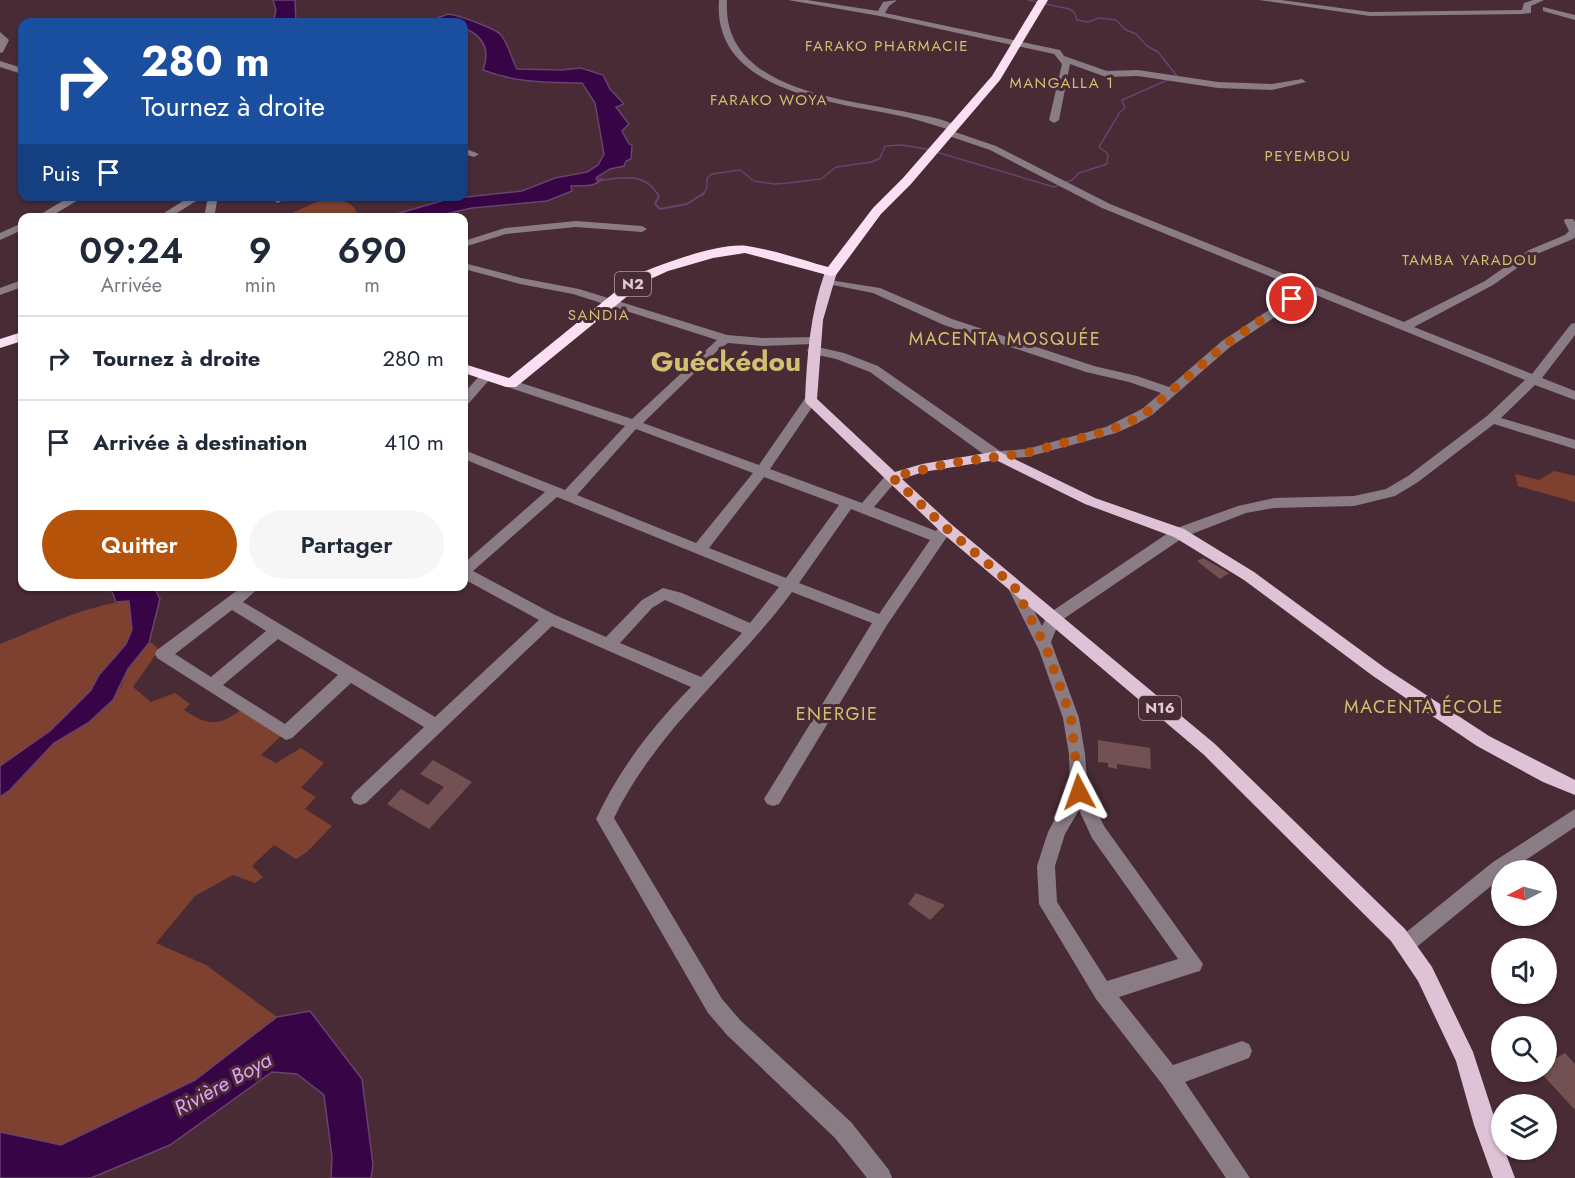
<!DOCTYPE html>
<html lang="fr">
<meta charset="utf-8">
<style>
:root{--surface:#fff;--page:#f6f6f7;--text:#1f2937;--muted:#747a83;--line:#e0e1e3;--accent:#b45309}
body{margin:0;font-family:Jost,sans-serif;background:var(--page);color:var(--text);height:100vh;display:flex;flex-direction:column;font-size:22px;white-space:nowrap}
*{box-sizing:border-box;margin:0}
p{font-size:20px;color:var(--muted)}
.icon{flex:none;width:33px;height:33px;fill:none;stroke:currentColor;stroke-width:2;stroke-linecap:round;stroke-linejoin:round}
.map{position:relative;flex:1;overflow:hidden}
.side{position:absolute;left:18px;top:213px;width:450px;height:378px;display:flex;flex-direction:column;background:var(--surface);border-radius:12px;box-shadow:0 2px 4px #0004}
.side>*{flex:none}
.hud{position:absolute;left:18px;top:18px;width:450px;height:183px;border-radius:12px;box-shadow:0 2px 4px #0004;background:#1a4fa0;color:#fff;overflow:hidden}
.needle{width:39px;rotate:264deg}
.tools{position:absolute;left:1491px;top:860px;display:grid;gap:12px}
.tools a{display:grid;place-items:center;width:66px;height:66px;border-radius:50%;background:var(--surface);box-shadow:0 2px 4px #0004;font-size:30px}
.pin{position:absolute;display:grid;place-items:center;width:51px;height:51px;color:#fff;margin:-26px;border:3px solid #fff;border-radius:50%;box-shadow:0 2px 6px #0007}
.me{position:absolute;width:66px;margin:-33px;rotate:356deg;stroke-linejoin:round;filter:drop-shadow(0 0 4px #0008)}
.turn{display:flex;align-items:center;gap:21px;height:126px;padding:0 24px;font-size:27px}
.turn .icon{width:78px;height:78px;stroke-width:2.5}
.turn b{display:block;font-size:42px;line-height:51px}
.then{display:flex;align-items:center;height:57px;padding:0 24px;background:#0003;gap:12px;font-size:22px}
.eta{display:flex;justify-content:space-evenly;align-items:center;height:102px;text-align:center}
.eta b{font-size:36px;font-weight:600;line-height:42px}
.primary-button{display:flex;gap:12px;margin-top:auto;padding:12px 24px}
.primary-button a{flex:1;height:69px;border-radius:36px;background:var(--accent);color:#fff;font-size:24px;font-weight:600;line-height:69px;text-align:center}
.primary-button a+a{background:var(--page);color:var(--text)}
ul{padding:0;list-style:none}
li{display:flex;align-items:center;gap:18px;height:84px;padding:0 24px;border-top:2px solid var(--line)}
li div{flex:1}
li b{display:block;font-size:22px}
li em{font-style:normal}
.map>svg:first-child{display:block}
</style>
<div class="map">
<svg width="1575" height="1178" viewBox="0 0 1575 1178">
<rect width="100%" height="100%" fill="#492b35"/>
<path fill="#7e402f" d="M331 199C342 201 351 201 357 212L347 217H284L316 202Z
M1554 471 1575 476V502L1518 486 1515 474 1539 480Z
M129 601 132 630 126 644 99 675 91 690 50 731 0 766V644C41 628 85 605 129 601Z
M149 643H152L159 650 133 687 151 702 175 693 190 704 184 710C209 726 218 727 242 709L281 736 261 755 276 763 301 748 324 763 301 788 316 797 305 809 332 826 307 852 296 859 274 845 252 866 263 877 255 883 233 875 195 896 156 943 206 965 277 1017 195 1080 61 1145 0 1132V797L10 790 54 743 88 723 121 687 128 669Z"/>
<path fill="#370545" stroke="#6a416f" stroke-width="1.5" d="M273 0H295L296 22H276L274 19 276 10Z
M448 14C458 15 495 28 501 35 509 45 511 58 517 69L561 70 581 68 603 75 610 89 624 104 616 107 629 124 622 131 629 144 632 145 631 159 626 161 624 166 610 169 597 177 596 179H602C594 188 582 185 571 186L572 191 547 201 472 208 432 217H386L448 199 522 191 555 178 587 172 598 165 604 154 595 103 582 83C547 82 516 83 483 70 491 49 483 36 464 28V22H427Z
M110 587H154L160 599 149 643 128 669 113 700 88 723 54 743 10 790 0 797V766L50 731 91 690 99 675 126 644 132 630 129 601 116 602Z
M310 1011 362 1079 373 1165 371 1178H331L332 1157 324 1095 297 1074 272 1072 170 1145 91 1178H0V1132L61 1145 195 1080 277 1017Z"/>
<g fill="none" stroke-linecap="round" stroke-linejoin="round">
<path stroke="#6a416f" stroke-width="1.5" d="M597 181C619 178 645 171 658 195
M703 195 707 187V178L712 174 740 170 754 181 774 184 788 183 821 179 836 167 872 162 880 158 885 146 902 145 926 149 1054 187 1072 180 1079 173 1107 164 1108 154 1099 147 1120 112 1125 108 1122 100 1177 76 1158 52 1147 46 1136 34 1126 30 1116 20 1099 18 1088 22 1077 20 1074 12 1069 9 1028 0"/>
<path stroke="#6a416f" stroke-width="2" d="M657 193 659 196 655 204 660 209 687 204 704 193"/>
</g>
<path fill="#735051" d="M1203 558 1229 573 1220 579 1197 561Z
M1098 740 1150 748 1151 769 1117 764V769L1108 767V763L1098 762Z
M433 760 472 782 429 829 387 804 401 789 428 805 444 787 420 774Z
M916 893 945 905 930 920 908 904Z
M1565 1053 1575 1064V1110L1539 1071H1546V1064Z"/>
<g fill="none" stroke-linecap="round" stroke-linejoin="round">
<path fill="#8a7c85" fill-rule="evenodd" d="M719 0H727C721 92 847 99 911 113 925 116 946 118 958 128L953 131C934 125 916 119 896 115 832 102 712 91 719 0Z
M788 0H807L878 11 883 2 897 0 889 6 885 13 1060 50 1064 56 1107 71 1138 70 1218 82 1272 84 1302 79 1306 82 1272 90 1218 88 1138 76 1106 77 1070 64 1059 120 1054 123 1049 120 1062 64 1054 54 880 16Z
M1259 0H1281L1370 12 1522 10 1524 3 1533 0H1544L1531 6V13L1522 14 1370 16Z
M1543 7 1575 15V20L1543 11Z
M0 32 9 40 3 52 0 53Z
M0 61 22 68V74L0 67Z
M946 131H952L996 146 1110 204 1404 322 1485 281 1529 250 1565 235 1569 231 1564 221 1565 219H1573L1575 222V237L1573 239 1537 254 1493 285 1414 327 1532 374 1571 324 1575 323V335L1542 378 1575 391V400L1535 385 1501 418 1575 440V449L1494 424 1418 482 1395 496 1354 506 1274 508 1246 513 1184 537 1059 622 1051 642 1079 718 1085 754 1088 792 1104 826 1203 964 1200 971 1193 973 1119 997 1173 1065 1242 1041 1249 1044 1252 1051 1249 1058 1185 1082 1250 1178H1226L1162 1084 1096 999 1039 904 1037 866 1048 832 1070 791 1069 754 1063 718 1039 650 1007 586 1009 582H1019L1042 626 1048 614 1174 529 1238 506 1274 498 1354 496 1386 489 1408 476 1487 416 1525 380 1311 293 1230 347 1152 415 1136 424 1116 433 1027 457 998 459 982 453 870 372 836 359 809 353 807 350 813 346 844 353 878 366 1000 451 1027 449 1106 427 1142 409 1161 393 1129 382 1086 372 944 325 873 293 823 283V279L880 288 952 319 1094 366 1137 376 1169 387 1222 341 1301 289 1102 208 990 150 946 135ZM1079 810 1092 838 1178 959 1107 981 1057 902 1055 866 1065 834Z
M464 148 479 154 474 157 464 154Z
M71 196H85L48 218H34Z
M191 196H204L169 218H156Z
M208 196H218L214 218H204Z
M276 196H289L278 203 273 200Z
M576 221 642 226 647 229 642 232 576 227 506 234 464 247V241L505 228Z
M22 223V230L0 240V233Z
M464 263 521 278 579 289 727 335 763 338 816 337 818 340 812 344 763 346 728 343 718 350 643 423 759 465 806 397H816L817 400 770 469 862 503 887 474H897L899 477 897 480 874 507 936 531 941 524 946 523 953 528 887 625 779 804 773 806 767 804 764 799 872 623 792 592C735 669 656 730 614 818L722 999 741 1021 851 1122 889 1170 892 1178H867L835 1138 727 1035 708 1013 596 819C620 768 652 727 691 687L552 626 366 803 360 805 354 803 351 798 354 793 424 727 351 683 292 738 286 740 157 658 155 654 157 650 243 586H261L243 602 435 717 539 620 464 579V563L545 492 464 459V450L565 490 625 426 507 387 505 384 507 381H515L632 419 717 340 573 294 520 284 464 269ZM636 429 753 473 696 543 577 495ZM764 477 839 505 786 578 709 548ZM557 497 779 587 750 623 682 593 663 588 642 600 606 637 555 615 473 571ZM851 509 930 540 879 614 799 583ZM665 600 742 633 701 677 620 643 652 608ZM232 610 266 631 211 677 175 654ZM278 639 338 675 285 724 223 685Z
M22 280V287L0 295V288Z
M486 372 490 373 492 376 490 379 469 403 464 404V393L482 373Z
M1575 809V827L1511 870H1502V877L1413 950 1406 953 1399 950 1396 944 1399 938 1493 862Z"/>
<path fill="#dec2d6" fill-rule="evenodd" d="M831 269 837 272 823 320 817 399 895 472 922 464 998 451 1095 498 1184 529 1254 572 1385 668 1489 736 1575 780V795L1543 782 1477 746 1373 676 1244 580 1174 537 1085 504 996 460 923 472 902 479 951 524 1215 744 1405 929 1432 967 1473 1052 1502 1141V1149H1504L1515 1178H1493L1474 1125 1456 1061 1418 981 1391 941 1203 754 941 532 806 403 805 400C807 356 810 314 825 272Z"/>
<path fill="#fbe0f3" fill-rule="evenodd" d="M1038 0H1048L1000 80 911 184 881 214 836 275 831 276 745 253 713 258 668 271 646 281 516 387H506L464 373V364L509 378 636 275C661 264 721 242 747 246 774 250 802 260 828 267L873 208 903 178 992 76Z
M22 332V341L0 348V339Z"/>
</g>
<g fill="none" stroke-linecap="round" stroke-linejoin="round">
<path stroke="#b45309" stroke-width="10" stroke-dasharray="0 18" d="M1079 792 1071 718 1047 650 1014 586 946 528 892 477 951 463 1027 453 1111 430 1131 421 1147 412 1226 344 1292 299"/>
</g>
<g text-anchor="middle" stroke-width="6" stroke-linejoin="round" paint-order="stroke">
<g font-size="15" letter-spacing="1.5" fill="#d3bf72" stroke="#492b35">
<text x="887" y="51">FARAKO PHARMACIE</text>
<text x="1062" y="88">MANGALLA 1</text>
<text x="769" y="105">FARAKO WOYA</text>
<text x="1308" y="161">PEYEMBOU</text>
<text x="1470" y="265">TAMBA YARADOU</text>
<text x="599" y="320">SANDIA</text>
</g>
<g fill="#492b35" stroke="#b39ca3" stroke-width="1.5">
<rect x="615" y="272" width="36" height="24" rx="4.5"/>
<rect x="1139" y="696" width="42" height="24" rx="4.5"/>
</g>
<g font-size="15" font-weight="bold" fill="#e0ccd2">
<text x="633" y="289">N2</text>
<text x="1160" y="713">N16</text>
</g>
<g font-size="18" letter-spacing="1.5" fill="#d3bf72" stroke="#492b35">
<text x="1005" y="345">MACENTA MOSQUÉE</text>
<text x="1424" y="713">MACENTA ÉCOLE</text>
<text x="837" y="720">ENERGIE</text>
</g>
<g font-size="21" font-style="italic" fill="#e4a0fb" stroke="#492b35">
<text transform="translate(223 1084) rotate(-29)" y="7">Rivière Boya</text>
</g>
<g font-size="28" font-weight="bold" fill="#d3bf72" stroke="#492b35">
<text x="726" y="371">Guéckédou</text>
</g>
</g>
</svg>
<div class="tools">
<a><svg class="needle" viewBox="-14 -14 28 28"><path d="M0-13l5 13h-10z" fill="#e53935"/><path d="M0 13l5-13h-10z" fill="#747a83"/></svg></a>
<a><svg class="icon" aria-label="sound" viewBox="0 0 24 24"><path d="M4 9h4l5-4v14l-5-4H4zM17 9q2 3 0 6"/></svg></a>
<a><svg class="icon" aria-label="search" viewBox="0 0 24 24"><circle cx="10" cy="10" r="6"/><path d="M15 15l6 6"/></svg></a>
<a><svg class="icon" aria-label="layers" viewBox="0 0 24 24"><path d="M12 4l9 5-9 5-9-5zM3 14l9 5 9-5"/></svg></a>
</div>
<div class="pin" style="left:1292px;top:299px;background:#d93025"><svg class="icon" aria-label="arrive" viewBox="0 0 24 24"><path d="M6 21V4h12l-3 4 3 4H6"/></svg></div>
<svg class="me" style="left:1079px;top:792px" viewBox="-20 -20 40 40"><path d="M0-17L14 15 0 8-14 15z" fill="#b45309" stroke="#fff" stroke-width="4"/></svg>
<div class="hud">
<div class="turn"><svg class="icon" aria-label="right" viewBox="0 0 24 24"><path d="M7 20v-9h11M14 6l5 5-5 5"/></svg><div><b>280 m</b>Tournez à droite</div></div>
<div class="then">Puis<svg class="icon" aria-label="arrive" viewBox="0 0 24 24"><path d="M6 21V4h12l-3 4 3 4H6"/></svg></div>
</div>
<section class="side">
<div class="eta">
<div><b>09:24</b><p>Arrivée</p></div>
<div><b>9</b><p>min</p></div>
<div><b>690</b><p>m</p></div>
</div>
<ul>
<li><svg class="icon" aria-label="right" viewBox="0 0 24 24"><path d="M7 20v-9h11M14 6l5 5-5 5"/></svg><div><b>Tournez à droite</b></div><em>280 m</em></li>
<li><svg class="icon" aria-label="arrive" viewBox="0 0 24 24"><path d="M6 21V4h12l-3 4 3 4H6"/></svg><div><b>Arrivée à destination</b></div><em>410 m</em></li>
</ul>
<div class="primary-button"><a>Quitter</a><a>Partager</a></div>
</section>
</div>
